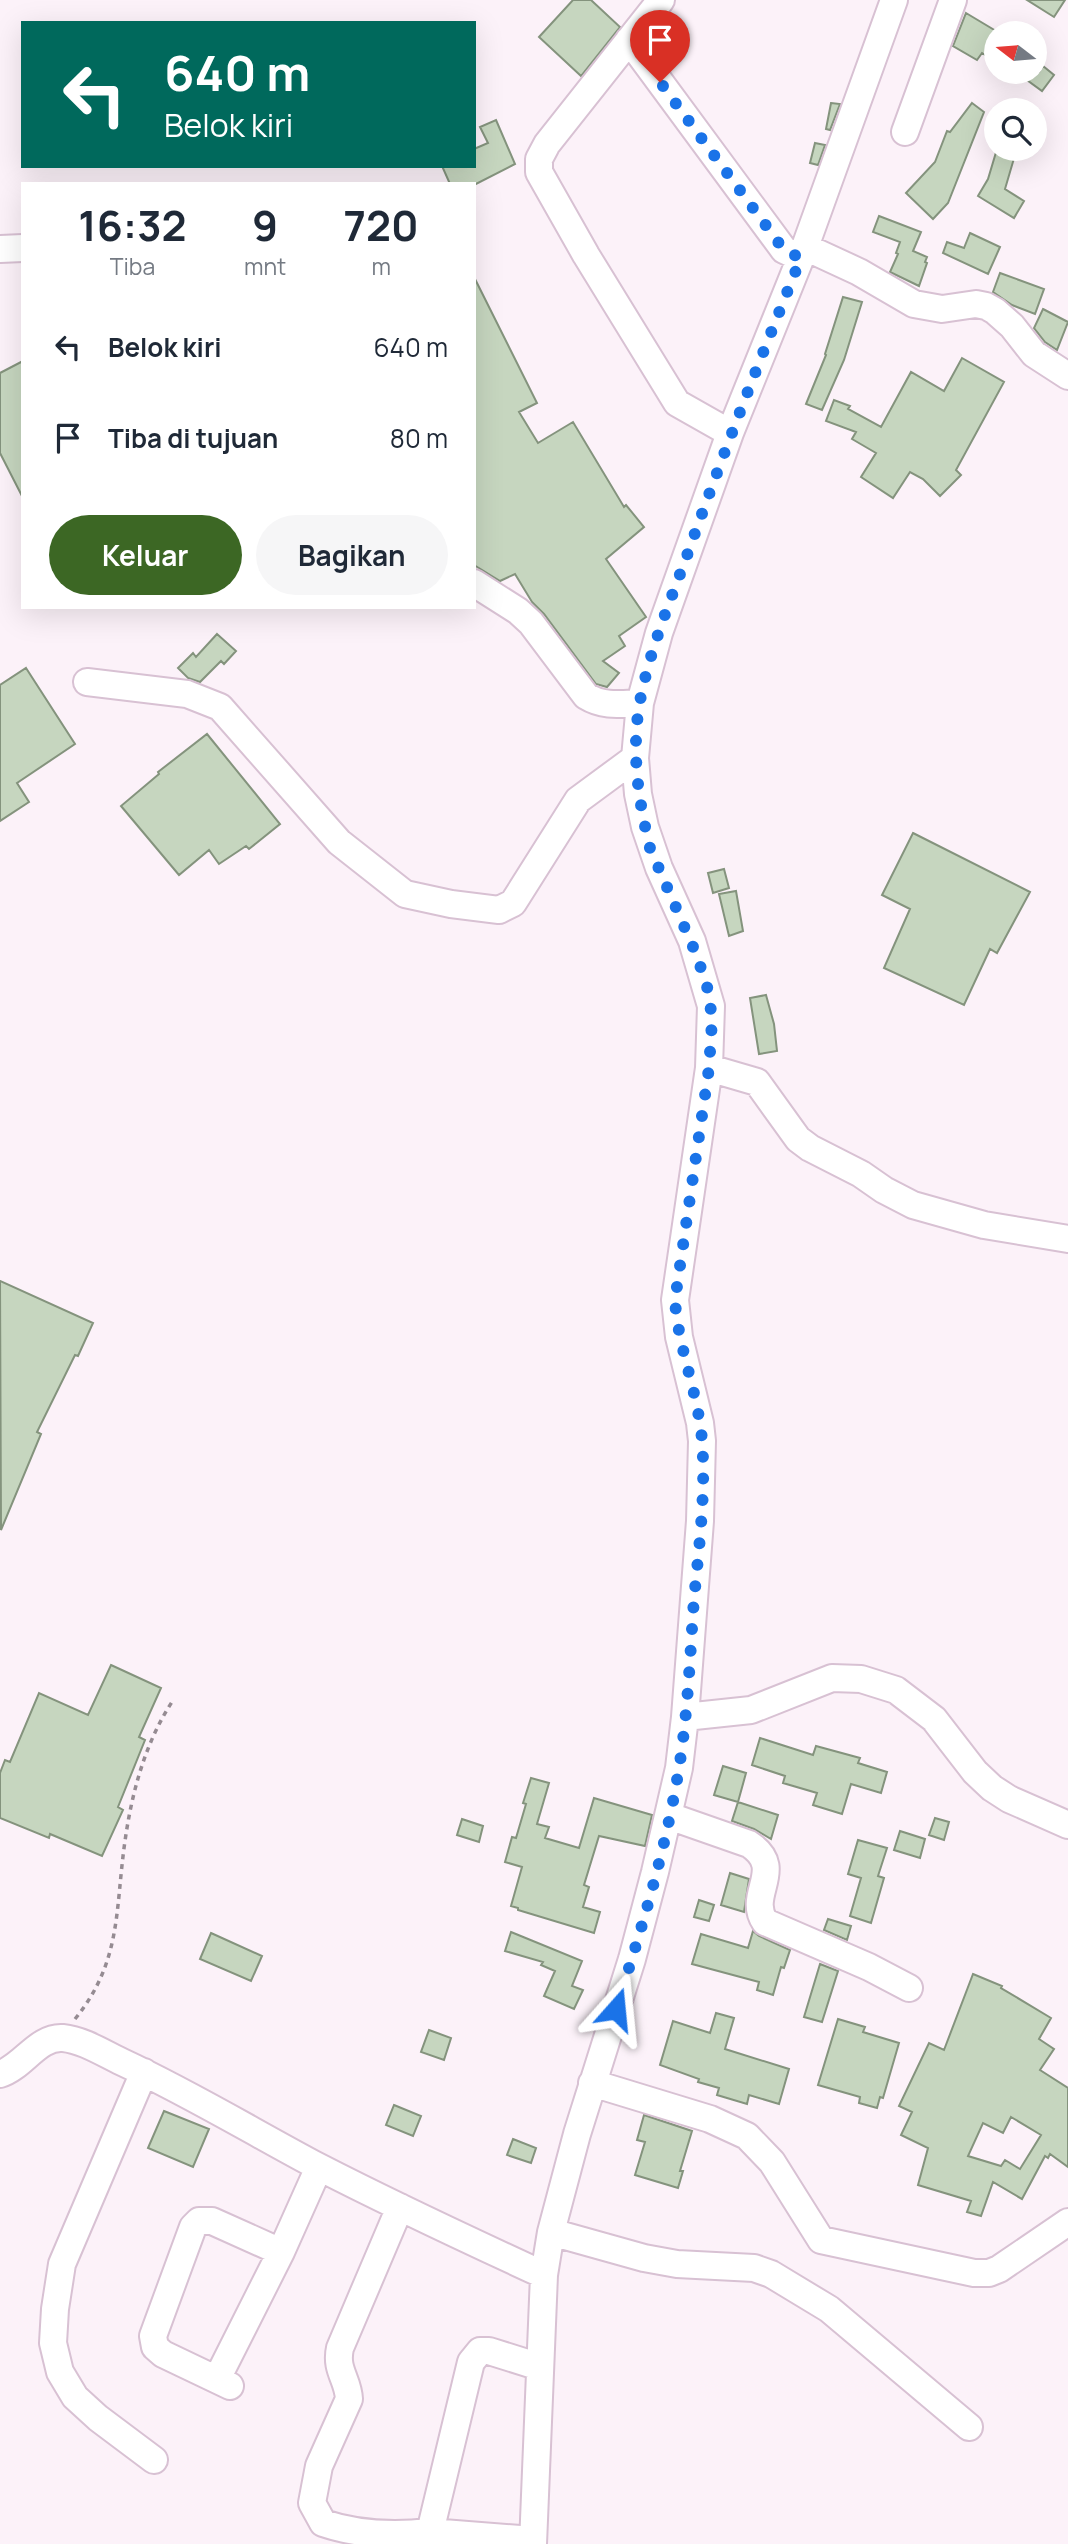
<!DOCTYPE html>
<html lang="id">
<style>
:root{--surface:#fff;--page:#f6f6f7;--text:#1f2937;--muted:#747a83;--accent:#3c6724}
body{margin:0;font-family:Manrope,sans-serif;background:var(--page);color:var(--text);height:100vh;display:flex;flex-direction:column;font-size:26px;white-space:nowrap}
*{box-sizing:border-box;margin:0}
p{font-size:23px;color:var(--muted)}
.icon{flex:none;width:38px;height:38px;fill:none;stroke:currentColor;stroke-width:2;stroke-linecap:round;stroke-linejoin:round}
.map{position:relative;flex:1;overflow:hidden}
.drawer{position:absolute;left:21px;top:182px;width:455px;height:427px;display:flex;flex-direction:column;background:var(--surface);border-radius:0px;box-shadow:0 7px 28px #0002}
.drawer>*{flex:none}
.top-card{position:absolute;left:21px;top:21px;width:455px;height:147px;border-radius:0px;box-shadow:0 7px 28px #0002;background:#00695c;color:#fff;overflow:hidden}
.needle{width:46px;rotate:286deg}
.buttons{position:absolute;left:984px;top:21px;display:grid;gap:14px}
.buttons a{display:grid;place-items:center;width:63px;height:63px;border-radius:50%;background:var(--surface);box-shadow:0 7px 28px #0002;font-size:35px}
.pin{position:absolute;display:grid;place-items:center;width:60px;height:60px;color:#fff;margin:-72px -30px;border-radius:50% 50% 50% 0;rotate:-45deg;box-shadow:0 0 7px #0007}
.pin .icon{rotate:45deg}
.me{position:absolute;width:77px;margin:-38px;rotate:18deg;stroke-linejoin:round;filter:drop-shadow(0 0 5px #0008)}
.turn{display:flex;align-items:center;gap:24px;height:147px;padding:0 28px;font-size:32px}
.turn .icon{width:91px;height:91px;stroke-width:2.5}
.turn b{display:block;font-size:49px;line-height:60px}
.eta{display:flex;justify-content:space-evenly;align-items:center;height:119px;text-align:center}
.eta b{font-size:42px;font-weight:700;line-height:49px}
.cta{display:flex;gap:14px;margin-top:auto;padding:14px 28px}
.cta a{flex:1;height:80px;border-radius:42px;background:var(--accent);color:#fff;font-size:28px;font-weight:700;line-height:80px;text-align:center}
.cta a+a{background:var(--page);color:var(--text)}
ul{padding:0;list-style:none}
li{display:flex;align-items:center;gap:21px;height:91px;padding:0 28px}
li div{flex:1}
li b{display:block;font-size:26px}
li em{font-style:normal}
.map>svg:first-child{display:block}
</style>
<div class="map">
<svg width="1068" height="2544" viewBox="0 0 1068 2544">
<rect width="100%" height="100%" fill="#fcf2f9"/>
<path fill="#c6d6bf" stroke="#84937d" stroke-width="2" fill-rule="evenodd" d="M573 0H591L620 27 581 76 539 37Z
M1027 0H1065L1054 17Z
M966 13 996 31V62L982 53 977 60 953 46Z
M1043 66 1054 75 1042 91 1016 72H1039Z
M831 103 840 104 830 130 826 129Z
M972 103 984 112 948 203 933 219 906 193 935 162 947 131 950 132Z
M496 120 515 164 476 184H450L442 166H474V149L488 143 480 127Z
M815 143 825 145 818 165 810 163Z
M997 149 1015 155 1005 189 1024 201 1014 218 978 196 988 179Z
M879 216 921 232 913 251 927 257 925 262 927 263 919 286 890 272 898 254 896 253 900 242 873 232Z
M970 233 1000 247 988 274 943 253 947 242 964 248Z
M1000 273 1044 289 1035 314 1012 305 993 292Z
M474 277 537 403 519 412 538 443 573 422 624 507 626 505 644 527 606 559 646 617 619 636 625 646 603 661 619 673 607 687 596 684 544 614 532 602 515 574 500 581 474 565Z
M843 297 862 302 844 360 822 410 806 404 826 355 825 354Z
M1043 309 1068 322 1057 350 1045 342 1034 328Z
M962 358 1004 382 956 470 961 475 940 496 923 479 910 472 893 498 861 477 876 453 852 439 856 432 826 421 834 400 850 406 848 409 881 427 911 372 944 391Z
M23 361V498L0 453V373Z
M217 634 236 651 224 664 221 661 200 682 188 678 178 668 193 653 196 657Z
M26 668 75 744 17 783 29 802 0 821V685Z
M207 734 280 824 249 849 246 846 219 864 209 850 179 875 121 806 159 774 158 772Z
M913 833 1030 892 997 953 990 949 964 1005 884 968 910 909 882 895Z
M724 869 729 888 713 893 708 873Z
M736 891 743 931 729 936 719 894Z
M766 995 774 1024 777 1051 759 1054 750 998Z
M0 1281 93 1323 78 1356 75 1355 37 1432 41 1434 1 1530Z
M111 1665 161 1688 139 1737 145 1740 118 1807 123 1810 102 1856 50 1834 49 1838 0 1818V1773L5 1760 10 1762 39 1693 88 1715Z
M760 1738 813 1755 816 1746 860 1758 858 1763 887 1772 881 1793 851 1784 842 1814 813 1805 817 1793 783 1783 785 1776 752 1765Z
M723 1766 746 1773 738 1802 714 1795Z
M531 1778 549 1783 537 1824 549 1827 545 1838 579 1848 594 1798 652 1815 645 1846 599 1836 584 1885 589 1887 583 1907 600 1912 594 1933 518 1910V1908L511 1906 522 1867 505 1862 512 1837 516 1838 526 1804 523 1803Z
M738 1802 778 1815 771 1839 754 1829 732 1821Z
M935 1818 949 1822 944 1840 929 1835Z
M462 1819 483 1826 479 1842 457 1835Z
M900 1831 925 1839 920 1858 894 1850Z
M858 1840 887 1848 878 1876 884 1878 871 1923 850 1916 861 1878 848 1874Z
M730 1873 749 1879 744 1912 721 1905Z
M699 1900 714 1905 709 1921 694 1917Z
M828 1919 851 1926 847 1940 824 1930Z
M753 1931 759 1936 790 1950 784 1968 781 1967 773 1995 757 1990 759 1982 692 1964 701 1934 748 1948Z
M511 1932 582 1961 572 1986 583 1990 574 2009 544 1996 555 1971 541 1965 543 1962 505 1951Z
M211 1933 262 1956 251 1981 200 1959Z
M820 1964 838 1971 822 2022 804 2017Z
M973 1974 1002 1986 1001 1988 1051 2018 1039 2039 1054 2049 1040 2070 1068 2088V2167L1050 2154 1048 2158 1045 2156 1022 2199 993 2182 981 2216 967 2212 971 2201 918 2185 928 2148 901 2135 912 2112 899 2106 929 2043 944 2050ZM1011 2117 1041 2135 1020 2169 1005 2160 1001 2166 968 2156 983 2123 1003 2133Z
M716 2013 734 2018 725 2049 789 2069 779 2104 749 2095 747 2104 717 2095 719 2088 698 2082 699 2079 660 2065 673 2021 710 2033Z
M838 2019 865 2027 863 2032 899 2043 883 2098 880 2097 877 2108 859 2103 860 2097 818 2085Z
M429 2030 451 2038 444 2060 421 2052Z
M394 2105 421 2116 413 2136 386 2125Z
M164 2111 209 2129 193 2167 148 2148Z
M644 2115 692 2131 680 2171H683L678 2188 635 2175 645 2142 637 2140Z
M513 2139 536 2148 531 2163 507 2155Z"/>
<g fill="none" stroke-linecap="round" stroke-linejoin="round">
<defs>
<path id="minor" d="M661 0 547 144 539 159V172L586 255 677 403 730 433
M629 40 784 250 801 258
M905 132 953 0
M805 247 859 272 914 304 942 309 976 304 986 306 995 311 1012 326 1034 354 1068 376
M0 249 23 248
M474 583 518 611 531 623 586 696C604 707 620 704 640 703
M87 682 187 694 220 707 339 842 405 894 451 904 499 910 513 903 578 800 635 758
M709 1068 757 1082 798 1139 810 1148 861 1174 884 1190 913 1205 984 1225 1068 1239
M685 1717 751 1710 832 1678 861 1679 896 1690 934 1719 975 1772 992 1788 1009 1799 1068 1825
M669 1816 749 1844C787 1869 746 1894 765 1922L869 1967 909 1988
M144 2072 62 2264 55 2309 53 2343 60 2372 75 2397 98 2418 154 2460
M0 2074C23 2067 38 2036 63 2038 83 2040 103 2053 122 2062 189 2093 253 2132 319 2167 393 2205 468 2240 544 2275
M592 2083 710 2119 747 2136 772 2162 821 2240 974 2273H989L999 2269 1068 2222
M400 2207 340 2348C335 2370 348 2379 349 2399L319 2466 312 2503 323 2523C358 2535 394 2536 430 2532
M551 2232 644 2258 677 2264 754 2268 771 2274 829 2309 969 2427
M217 2379 281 2252 319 2167
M230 2386 163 2354 155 2347 153 2336 193 2227 199 2221H212L281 2252
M533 2540 430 2532 471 2362 480 2351H489L540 2367
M533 2544 544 2275 551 2232 577 2134 632 1959 655 1872 679 1768 685 1717 700 1521 702 1441 700 1423 679 1337 675 1300 709 1068 711 1006 692 941 659 868 645 827 638 794 635 758 640 703 659 633 730 433 805 247 894 0"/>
</defs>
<use href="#minor" stroke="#d8c1d3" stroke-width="30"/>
<path stroke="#958b92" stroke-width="3.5" stroke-dasharray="5 5" stroke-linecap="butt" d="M75 2019C122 1961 115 1910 125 1841 132 1791 146 1740 174 1699"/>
<use href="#minor" stroke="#fff" stroke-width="26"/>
</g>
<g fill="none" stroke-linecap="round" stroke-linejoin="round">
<path stroke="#1a73e8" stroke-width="12" stroke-dasharray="0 21.6" d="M616 2009C641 1931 666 1849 679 1768 688 1712 690 1655 694 1599 699 1547 706 1493 702 1440 698 1392 678 1348 675 1300L709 1068 712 1021 709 993 697 956 650 848C638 799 631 751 640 701 650 649 671 599 689 550 724 451 762 354 801 258L784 250 660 82"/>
</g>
</svg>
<div class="buttons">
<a><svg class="needle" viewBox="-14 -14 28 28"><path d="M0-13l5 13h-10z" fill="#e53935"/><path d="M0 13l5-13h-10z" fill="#747a83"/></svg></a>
<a><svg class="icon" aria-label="search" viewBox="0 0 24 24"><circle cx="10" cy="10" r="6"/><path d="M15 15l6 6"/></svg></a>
</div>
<div class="pin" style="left:660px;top:82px;background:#d93025"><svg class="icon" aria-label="arrive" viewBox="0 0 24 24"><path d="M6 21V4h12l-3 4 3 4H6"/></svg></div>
<svg class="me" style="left:616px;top:2009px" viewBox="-20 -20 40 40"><path d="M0-17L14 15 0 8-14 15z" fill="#1a73e8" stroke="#fff" stroke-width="4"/></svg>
<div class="top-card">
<div class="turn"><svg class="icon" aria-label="left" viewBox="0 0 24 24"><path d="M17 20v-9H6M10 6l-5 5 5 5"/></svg><div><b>640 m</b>Belok kiri</div></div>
</div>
<section class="drawer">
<div class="eta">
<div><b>16:32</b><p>Tiba</p></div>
<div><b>9</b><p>mnt</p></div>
<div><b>720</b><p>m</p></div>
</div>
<ul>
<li><svg class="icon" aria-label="left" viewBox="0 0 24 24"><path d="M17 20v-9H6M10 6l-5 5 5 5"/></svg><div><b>Belok kiri</b></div><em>640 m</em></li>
<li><svg class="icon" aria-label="arrive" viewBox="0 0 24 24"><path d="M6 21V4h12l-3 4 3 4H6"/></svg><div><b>Tiba di tujuan</b></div><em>80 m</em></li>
</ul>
<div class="cta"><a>Keluar</a><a>Bagikan</a></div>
</section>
</div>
